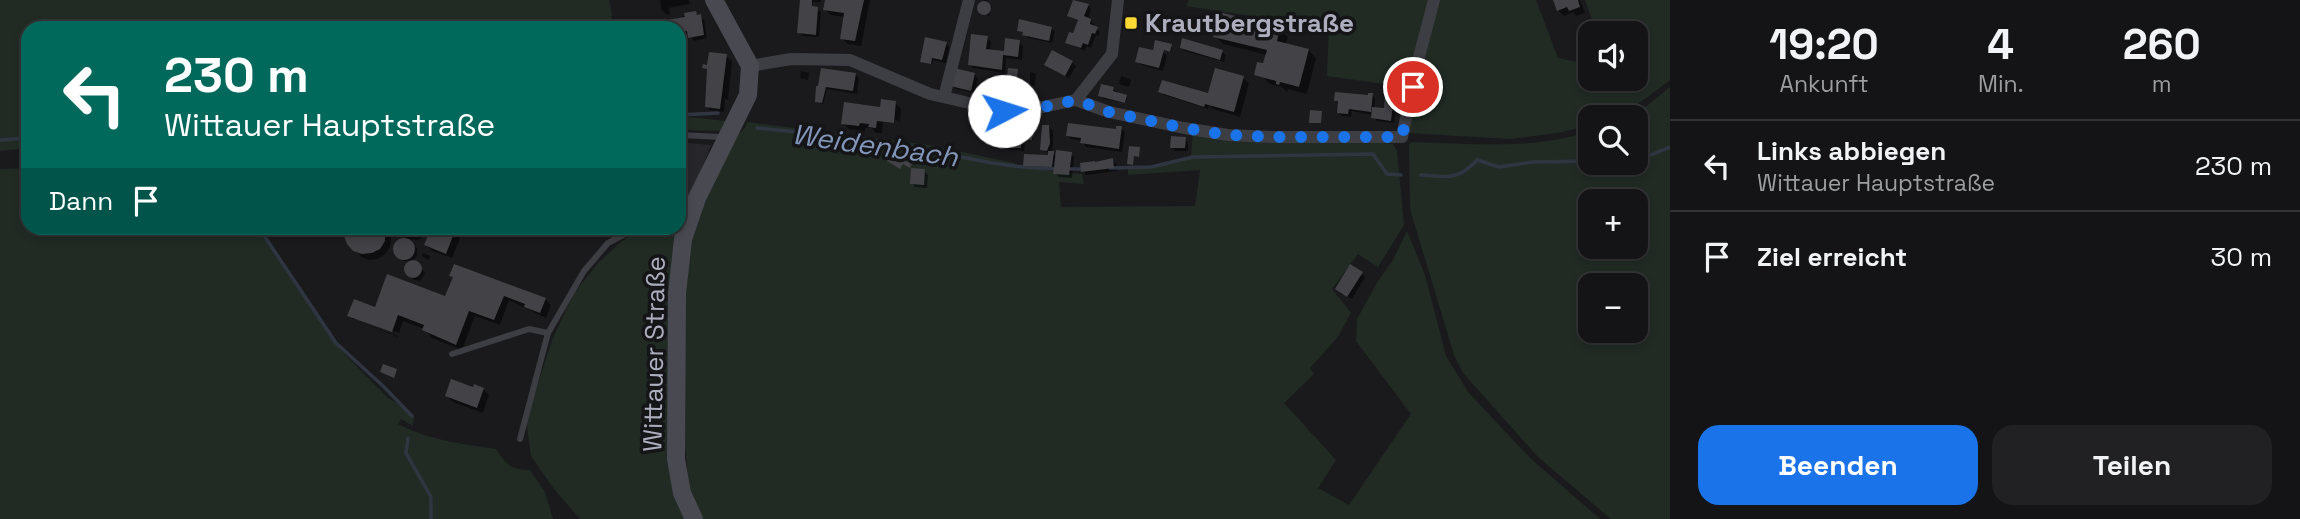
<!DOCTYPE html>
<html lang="de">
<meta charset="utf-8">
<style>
:root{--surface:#141416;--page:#212123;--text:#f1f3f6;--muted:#9d9ea1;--line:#333335;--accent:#1a73e8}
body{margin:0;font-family:"Space Grotesk",sans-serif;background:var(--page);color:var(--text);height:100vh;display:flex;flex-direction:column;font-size:26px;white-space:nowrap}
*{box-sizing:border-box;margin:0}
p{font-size:23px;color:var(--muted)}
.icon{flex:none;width:38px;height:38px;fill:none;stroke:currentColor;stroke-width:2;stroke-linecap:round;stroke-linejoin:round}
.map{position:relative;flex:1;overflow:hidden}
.drawer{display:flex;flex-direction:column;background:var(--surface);width:630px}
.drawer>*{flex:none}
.top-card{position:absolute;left:21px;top:21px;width:665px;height:214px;border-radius:21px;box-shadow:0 4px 10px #0003,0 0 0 2px var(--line);background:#00695c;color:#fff;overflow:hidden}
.buttons{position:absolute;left:1578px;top:21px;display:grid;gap:14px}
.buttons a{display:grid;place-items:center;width:70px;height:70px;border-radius:14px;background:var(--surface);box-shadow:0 4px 10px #0003,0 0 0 2px var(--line);font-size:35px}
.pin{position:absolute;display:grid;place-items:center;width:60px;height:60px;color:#fff;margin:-30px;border:4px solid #fff;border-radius:50%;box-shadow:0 2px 7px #0007}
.me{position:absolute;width:77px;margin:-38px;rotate:85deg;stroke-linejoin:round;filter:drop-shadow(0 0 5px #0008)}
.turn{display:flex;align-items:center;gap:24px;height:147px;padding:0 28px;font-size:32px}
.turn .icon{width:91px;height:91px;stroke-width:2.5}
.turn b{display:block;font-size:49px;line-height:60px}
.then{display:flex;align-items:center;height:66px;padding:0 28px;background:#0003;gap:14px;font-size:26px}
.eta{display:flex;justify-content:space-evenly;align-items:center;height:119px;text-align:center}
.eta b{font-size:42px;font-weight:800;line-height:49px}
.action{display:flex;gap:14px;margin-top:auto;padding:14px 28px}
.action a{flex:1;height:80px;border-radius:21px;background:var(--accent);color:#fff;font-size:28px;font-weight:800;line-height:80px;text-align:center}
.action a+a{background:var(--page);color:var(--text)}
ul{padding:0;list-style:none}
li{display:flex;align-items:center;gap:21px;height:91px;padding:0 28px;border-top:2px solid var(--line)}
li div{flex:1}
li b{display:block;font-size:26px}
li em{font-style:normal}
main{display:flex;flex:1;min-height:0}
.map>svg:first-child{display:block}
</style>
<main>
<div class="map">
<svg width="1670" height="519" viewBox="0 0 1670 519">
<rect width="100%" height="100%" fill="#1a1a1d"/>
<path fill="#27262a" d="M679 142 711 145 692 194 679 199Z"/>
<path fill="#212b24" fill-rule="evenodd" d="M0 0H609L612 14 610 28H28V148L0 151Z
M1189 0H1430L1406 87 1327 76 1329 28 1186 6Z
M1439 0H1536L1558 58 1591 65V79H1636V33H1597L1585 0H1670V80C1644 100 1625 117 1591 117V125L1558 133 1511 139 1405 133Z
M1670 87V519H1611L1538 457 1463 373 1454 355 1410 209 1409 144 1412 142C1472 144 1533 150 1591 131V163H1636V117H1625L1648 105ZM1591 201H1636V247H1591ZM1591 285H1636V331H1591Z
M679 116 726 121 723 131 679 130Z
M747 122 930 145 1014 163 1020 168 1082 174 1084 184 1059 182 1061 207 1195 206 1200 170 1128 175V167L1151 166 1191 156 1193 133 1357 140 1393 144 1397 151 1404 225 1378 267 1358 254 1332 289 1351 313 1337 338 1310 368 1314 374 1284 403 1336 460 1318 488 1349 505 1411 414 1356 341 1357 319 1378 281 1392 262 1407 231 1425 275 1446 356 1468 392 1530 458 1600 519H701L689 490 683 422 684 308 689 241 696 221 731 141 745 128Z
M28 168V228H258L339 348 387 397 414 415 413 426 401 419 398 424C428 440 463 444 496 449 508 466 509 469 530 470L545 492 553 519H0V169Z
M679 207 686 213 673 282 689 519H580L554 489 531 456 526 419 553 338 574 293 599 262 622 241 642 228H679Z"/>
<path fill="#0007" d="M660 0H689L690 4 669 8 670 14 667 15 661 9Z
M802 0H821V2H813L812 8 821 12 819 37 803 36 799 32Z
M826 0H870L861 46 848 44 842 38 845 17 831 15 825 9Z
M984 0H988L986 4 992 7 989 16 979 11Z
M1554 0H1580L1585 13 1576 16 1573 12 1564 16 1558 10Z
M1088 5 1091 9 1088 19 1094 24 1093 27 1100 32 1099 36 1096 35 1091 48 1086 46 1085 51 1067 42 1074 36 1079 21 1069 16Z
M700 16 704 20 707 38 694 41 690 34 679 36V28H670Z
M1051 28 1055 32 1052 43 1028 38 1024 33 1018 30Z
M1280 29 1288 37 1285 45 1308 50 1316 58 1307 94 1288 89 1287 92 1282 87 1270 84 1261 75V77L1256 75 1265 65 1267 55 1223 44 1215 36Z
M987 38 991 42 990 51 1005 52 1019 42 1023 46 1022 60 1006 58 1005 73 973 68 969 64Z
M1157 42 1172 47 1171 52 1161 50 1167 56 1163 71 1141 65 1137 61 1140 49 1160 52 1155 47Z
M946 43 949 47 946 63 933 60 932 64 923 62Z
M1182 47 1222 52 1226 55 1224 62 1185 51Z
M726 56 732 62 728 100 725 99 724 112 710 110 707 107 706 95 708 71 704 67Z
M1072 62 1076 66 1069 78 1050 68Z
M1017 70 1014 99 999 98 995 94Z
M801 71 809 73 808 80 800 78Z
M1030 72 1036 74 1035 86 1030 84Z
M855 74 859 78 857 94 827 89 823 104 817 102 820 85Z
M974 74 978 78 975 93 956 89 952 86Z
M1121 76 1131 80 1129 87 1119 84Z
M1243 78 1249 83 1240 117 1213 109 1209 105 1208 109 1164 95 1160 92 1207 95Z
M1113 89 1127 98 1126 103 1104 99 1100 96Z
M1372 95 1375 98 1374 109 1386 110 1390 97 1394 101 1393 107 1396 110 1394 123 1377 121 1373 115 1352 111 1351 117 1342 116 1339 113V104L1336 100 1369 97Z
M895 103 901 109 900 121 895 120 894 123 883 122 882 133H876L872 128H865V131L849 129 843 123Z
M1049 127 1053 131V144L1051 153 1057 157 1071 154 1074 157 1072 178 1059 177 1055 173 1056 168 1025 165 1049 157V153L1041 149Z
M1121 128 1125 132 1122 152 1086 147 1082 141 1071 139 1067 136 1117 131Z
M1032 132 1033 140H1025L1024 151 1010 150 1007 146Z
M1185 139 1188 143V151H1175L1171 147Z
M1112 160 1116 164 1117 171 1086 175 1083 171Z
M924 171 928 175 927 188 915 187 912 183Z
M347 228H385L391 238 390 247 385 254 378 259 369 260 361 257 346 235Z
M397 228H427L423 237 418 240 406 239Z
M433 228H464L452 258 432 251 426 245Z
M405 240 417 248V256L411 262 417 263 425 273 420 281 414 280 409 276 406 267 411 262 404 261 395 249 398 242Z
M423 253 430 256 429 260 422 256Z
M1362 274 1365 277 1352 299 1340 292Z
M454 278 545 299 551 305 546 318 509 300 500 325 475 316 462 350 432 338 425 329 403 321 399 333 354 316V320L349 315 376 309 446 299Z
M354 320 398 336V337Z
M474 389H483L489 395 483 413 453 402 447 396Z"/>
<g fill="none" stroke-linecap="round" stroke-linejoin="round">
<path stroke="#2f3642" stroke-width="3.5" d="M679 115 718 113
M757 128C810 134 865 137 918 148 968 158 1005 168 1057 169
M0 140 28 138
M1636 161 1670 147
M1110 168 1151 167 1193 157 1373 154 1387 174 1401 175
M1068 169H1085
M1421 175C1446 177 1458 181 1477 160L1499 167 1532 162 1591 161
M259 228 336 343 383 386 412 416
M408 438 406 453 431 497V519"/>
</g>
<path fill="#424247" d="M800 0H812V6L818 7 816 35 797 33Z
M825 0H864L855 41 840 39 844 13 823 10Z
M1073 0 1089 4 1084 16 1091 19 1090 24 1098 27 1095 34 1092 33 1088 45 1083 43 1081 48 1065 43 1069 32 1073 33 1078 20 1067 16Z
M1553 0H1578L1580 7 1569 11 1567 7 1557 11Z
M977 8a7 7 0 1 1 14 0a7 7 0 1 1-14 0Z
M696 11 697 15 701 14 704 35 688 38 687 31 679 32V28H668L666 20 685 17 684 13Z
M1219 12 1280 27 1277 41 1309 49 1299 87 1280 82 1279 85 1276 84V81L1254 75 1257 62 1263 63 1267 50 1213 37Z
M1019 19 1052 27 1049 41 1022 35 1023 32 1017 31Z
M971 34 988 36 986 49 1004 51 1005 38 1020 40 1018 57 1003 55 1002 70 968 65Z
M925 37 947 42 942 60 932 58 931 64 920 62Z
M1182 38 1223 50 1220 60 1180 48Z
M1155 40 1172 44 1170 52 1164 50 1159 68 1135 62 1139 47 1153 50Z
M1052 50 1073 61 1065 76 1044 65Z
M709 52 727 54 720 109 705 107 707 69 702 68 703 64 707 65Z
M821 68 856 73 853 91 826 87 822 103 815 102 816 86H818Z
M954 68 975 73 971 91 950 86Z
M1008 68 1018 69 1017 80H1012L1011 96 993 95 995 76 1007 77Z
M1215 68 1244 76 1234 112 1205 104 1204 107 1158 92 1162 80 1208 93Z
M1101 84 1114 87 1113 91 1127 95 1125 103 1098 96Z
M1335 92 1368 95V93H1373L1371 112 1349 109 1348 114 1337 113 1338 101H1334Z
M1385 95 1391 96 1390 104H1393L1391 121 1371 118 1372 107 1384 108Z
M881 99 896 101 894 123 877 121 876 128 868 127 869 124 860 123 859 126 841 124 844 102 880 107Z
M1310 110 1322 111 1321 123H1309Z
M1068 123 1116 129V126H1122L1119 149 1080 143 1081 138 1066 136Z
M1042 125H1049L1050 143 1047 151 1040 150Z
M1021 129 1033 130 1032 140 1021 139V148L1005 147V141L1002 138 1006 136V131L1021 132Z
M1171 136 1186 137 1185 148H1170Z
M1129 146 1140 147 1139 157 1134 156 1133 165 1127 164Z
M1056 150 1072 152 1069 175 1053 174Z
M1048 151H1054L1052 167 1023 166 1024 154 1048 155Z
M892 153 912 164 910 168 903 164 900 169 887 161Z
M1113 158 1114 168 1081 172 1080 163 1095 161V162Z
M911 168 925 169 924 185 910 184Z
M345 228H385V241L380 249 372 253 362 254 353 251 347 244 344 236Z
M393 228H420L412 235 405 236 399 234Z
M431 228H456L446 254 424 245Z
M393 249a11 11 0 1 1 22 0a11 11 0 1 1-22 0Z
M404 269a9 9 0 1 1 18 0a9 9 0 1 1-18 0Z
M454 264 546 298 540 313 524 307 525 304 504 296 494 320 469 311 456 345 422 330 424 325 398 315 392 332 347 316 354 299 375 307 387 274 445 296 453 277 449 276Z
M1350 264 1363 272 1347 297 1335 289Z
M383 364 397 369 394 378 380 372Z
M451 379 473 387 474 384 484 388 477 408 445 396Z"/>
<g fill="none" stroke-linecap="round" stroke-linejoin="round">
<path stroke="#3d3d44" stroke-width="6" d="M679 135 722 137
M679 203 694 199
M452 354 529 329 548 333
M520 439 548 333 584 271 608 243 636 228"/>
<path stroke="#3d3d44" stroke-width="12" d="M750 66 791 59 850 60 930 94 1004 111 1043 107 1076 100 1109 112 1184 128 1228 135 1273 137H1402L1418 61 1434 0
M944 97 969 0
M1076 100 1112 54 1118 0"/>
<path stroke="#494952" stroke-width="18" d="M694 519 682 493 676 459 677 294 683 239 697 198 748 95 750 66 714 0"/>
</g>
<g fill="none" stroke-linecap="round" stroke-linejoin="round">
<path stroke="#1a73e8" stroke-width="12" stroke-dasharray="0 21.6" d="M1004 111 1043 107 1076 100 1109 112 1184 128 1228 135 1273 137H1402L1413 87"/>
</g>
<rect fill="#fbda33" stroke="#151518" stroke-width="2.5" x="1124" y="16" width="14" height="14" rx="3.5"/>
<g text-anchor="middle" stroke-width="7" stroke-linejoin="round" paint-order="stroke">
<g font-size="26" font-weight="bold" fill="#acaebd" stroke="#151518" text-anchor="start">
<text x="1145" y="32">Krautbergstraße</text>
</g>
<g font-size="26" fill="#acaebd" stroke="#151518">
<text transform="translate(654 354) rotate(-89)" y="9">Wittauer Straße</text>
</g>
<g font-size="28" font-style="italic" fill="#8296b9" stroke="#151518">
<text transform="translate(875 145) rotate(8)" y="10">Weidenbach</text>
</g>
</g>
</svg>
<div class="buttons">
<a><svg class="icon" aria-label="sound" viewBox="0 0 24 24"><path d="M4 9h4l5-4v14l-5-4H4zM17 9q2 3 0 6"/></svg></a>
<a><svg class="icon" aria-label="search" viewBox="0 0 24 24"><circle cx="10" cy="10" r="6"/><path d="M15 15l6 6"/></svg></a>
<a>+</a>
<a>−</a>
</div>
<div class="pin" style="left:1413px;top:87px;background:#d93025"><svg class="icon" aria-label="arrive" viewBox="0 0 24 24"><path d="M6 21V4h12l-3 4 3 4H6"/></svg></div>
<svg class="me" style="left:1004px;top:111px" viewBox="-20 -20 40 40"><circle r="19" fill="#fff"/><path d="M0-13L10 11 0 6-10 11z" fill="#1a73e8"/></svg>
<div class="top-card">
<div class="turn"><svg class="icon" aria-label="left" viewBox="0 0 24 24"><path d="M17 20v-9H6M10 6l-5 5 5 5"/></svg><div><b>230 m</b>Wittauer Hauptstraße</div></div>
<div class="then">Dann<svg class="icon" aria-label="arrive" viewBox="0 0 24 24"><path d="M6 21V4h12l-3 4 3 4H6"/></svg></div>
</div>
</div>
<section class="drawer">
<div class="eta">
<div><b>19:20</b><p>Ankunft</p></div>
<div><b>4</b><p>Min.</p></div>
<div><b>260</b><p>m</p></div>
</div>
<ul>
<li><svg class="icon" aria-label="left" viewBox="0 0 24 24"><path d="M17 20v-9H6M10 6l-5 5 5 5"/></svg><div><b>Links abbiegen</b><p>Wittauer Hauptstraße</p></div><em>230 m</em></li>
<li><svg class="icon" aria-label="arrive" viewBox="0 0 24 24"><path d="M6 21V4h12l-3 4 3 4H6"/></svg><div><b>Ziel erreicht</b></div><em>30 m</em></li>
</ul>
<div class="action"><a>Beenden</a><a>Teilen</a></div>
</section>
</main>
